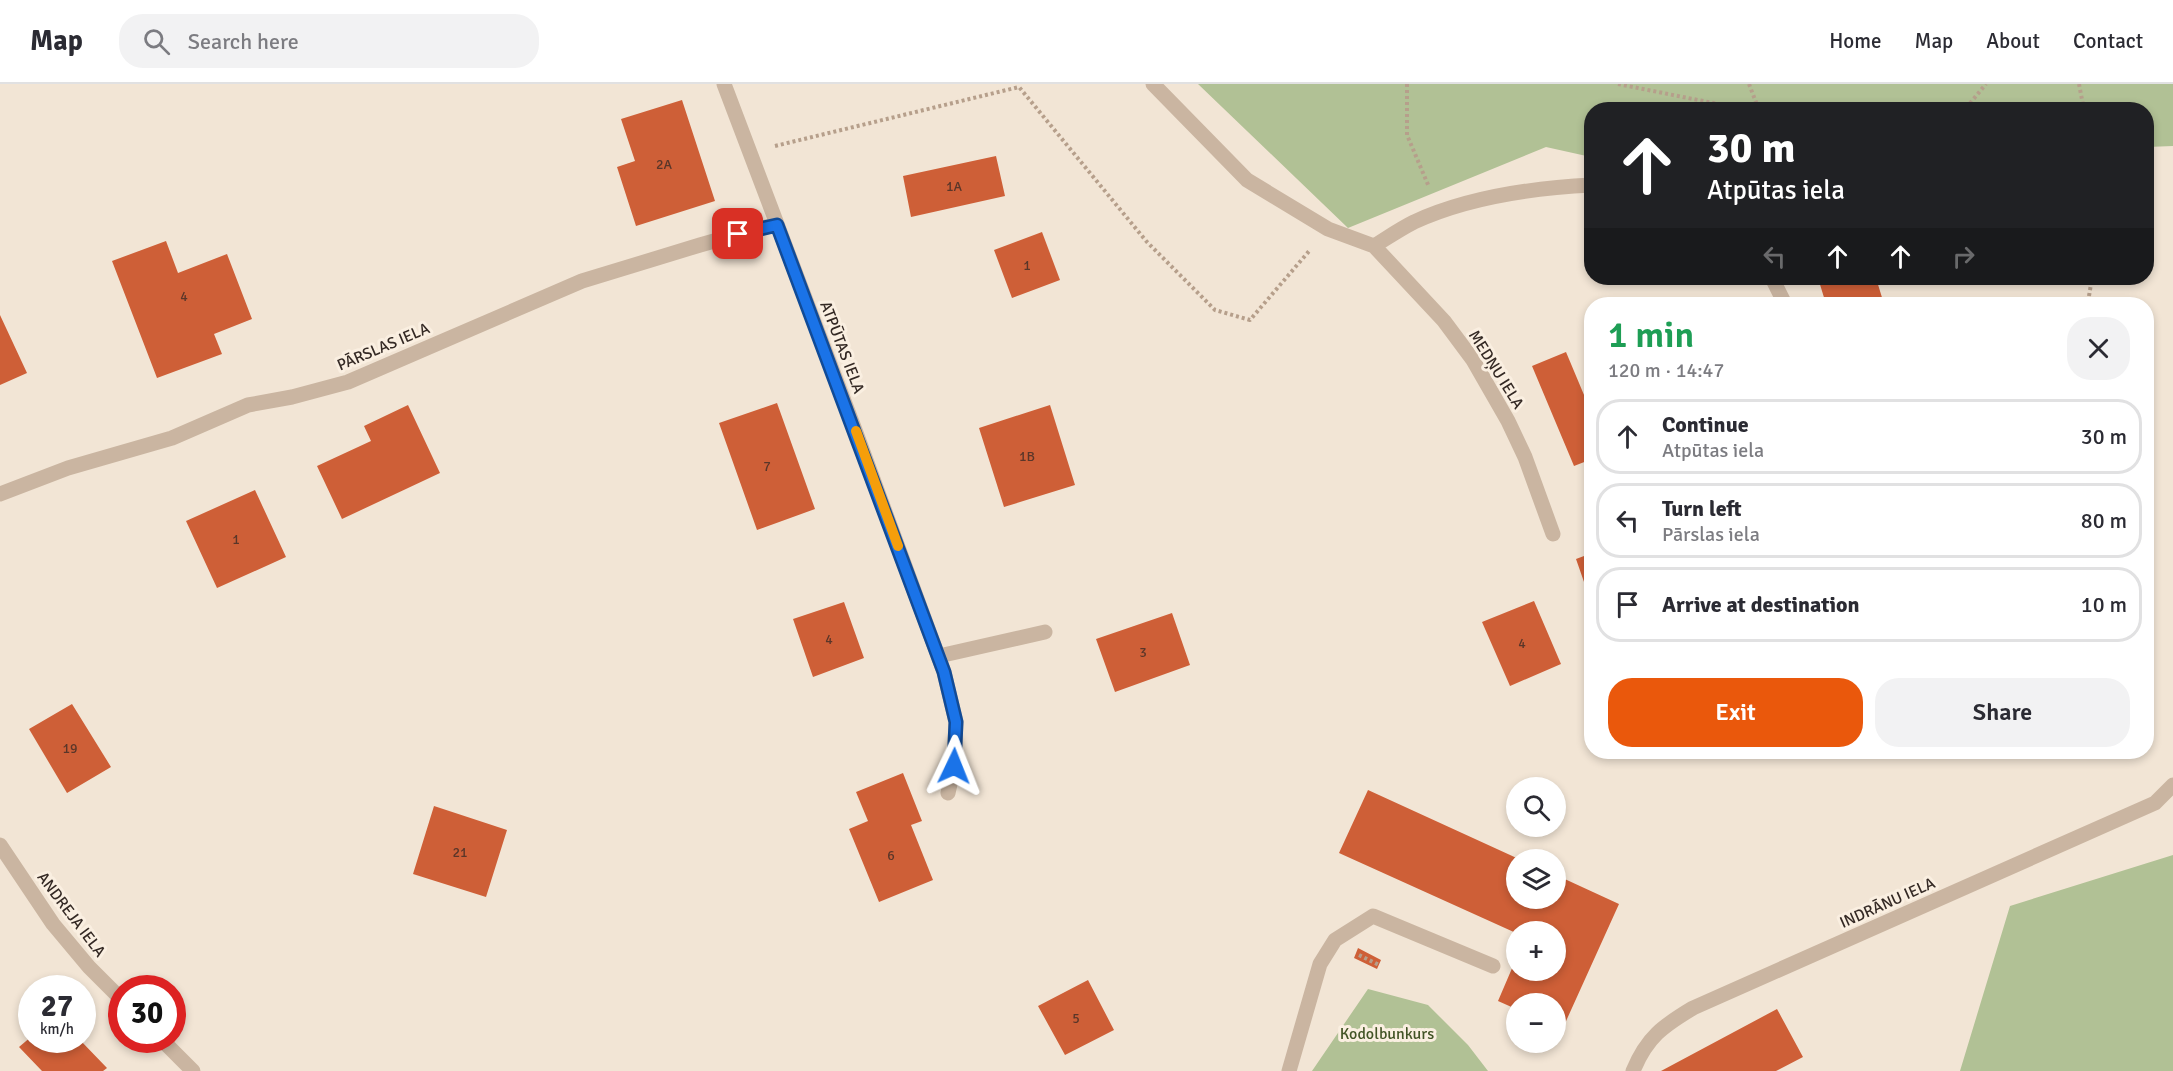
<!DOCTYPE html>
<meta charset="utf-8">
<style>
:root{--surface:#fff;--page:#f2f2f3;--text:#2b2b33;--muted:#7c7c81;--line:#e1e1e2;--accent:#ea580c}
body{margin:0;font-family:Signika,sans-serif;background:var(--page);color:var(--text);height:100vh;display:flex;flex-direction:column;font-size:22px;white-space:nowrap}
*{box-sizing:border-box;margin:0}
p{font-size:20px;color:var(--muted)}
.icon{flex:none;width:33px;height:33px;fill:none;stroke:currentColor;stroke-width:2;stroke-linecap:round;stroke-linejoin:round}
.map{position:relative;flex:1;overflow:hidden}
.details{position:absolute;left:1584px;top:213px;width:570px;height:462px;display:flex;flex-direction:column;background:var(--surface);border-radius:24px;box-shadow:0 3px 9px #0003}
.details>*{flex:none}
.banner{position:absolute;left:1584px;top:18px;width:570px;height:183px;border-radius:24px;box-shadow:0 3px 9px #0003;background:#202124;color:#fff;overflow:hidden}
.buttons{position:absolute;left:1506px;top:693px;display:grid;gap:12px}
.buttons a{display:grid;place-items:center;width:60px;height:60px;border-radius:50%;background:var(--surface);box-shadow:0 3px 9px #0003;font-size:30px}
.speed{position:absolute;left:18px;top:891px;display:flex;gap:12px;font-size:30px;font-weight:700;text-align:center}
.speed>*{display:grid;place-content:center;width:78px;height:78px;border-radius:50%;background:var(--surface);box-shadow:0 3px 9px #0003;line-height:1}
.speed small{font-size:15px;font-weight:400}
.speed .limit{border:9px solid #d22;background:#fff;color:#111}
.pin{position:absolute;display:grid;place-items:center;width:51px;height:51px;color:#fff;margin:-26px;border-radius:12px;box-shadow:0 3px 9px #0006}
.me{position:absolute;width:66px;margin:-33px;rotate:2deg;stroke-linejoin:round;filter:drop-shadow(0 0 4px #0008)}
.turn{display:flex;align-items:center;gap:21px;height:126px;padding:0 24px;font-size:27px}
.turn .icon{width:78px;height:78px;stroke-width:2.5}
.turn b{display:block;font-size:42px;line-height:51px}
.lanes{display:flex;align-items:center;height:57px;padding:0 24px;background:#0003;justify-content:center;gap:30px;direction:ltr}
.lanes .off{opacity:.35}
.round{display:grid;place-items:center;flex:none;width:63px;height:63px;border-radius:24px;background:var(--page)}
.head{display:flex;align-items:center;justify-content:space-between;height:102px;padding:0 24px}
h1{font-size:36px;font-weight:600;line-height:45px;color:#1e9e55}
.primary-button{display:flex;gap:12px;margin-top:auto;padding:12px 24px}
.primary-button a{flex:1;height:69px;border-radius:24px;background:var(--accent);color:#fff;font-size:24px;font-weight:600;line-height:69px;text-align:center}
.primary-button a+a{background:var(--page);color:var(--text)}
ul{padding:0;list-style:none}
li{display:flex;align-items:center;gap:18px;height:75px;margin:0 12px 9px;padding:0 12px;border:3px solid var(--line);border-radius:24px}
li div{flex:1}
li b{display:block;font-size:22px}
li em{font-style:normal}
header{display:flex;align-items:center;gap:36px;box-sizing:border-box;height:84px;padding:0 30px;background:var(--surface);border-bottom:2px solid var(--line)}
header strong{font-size:28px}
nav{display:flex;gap:33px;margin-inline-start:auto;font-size:21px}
.search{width:420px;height:54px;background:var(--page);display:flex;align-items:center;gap:15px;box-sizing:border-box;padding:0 21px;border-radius:24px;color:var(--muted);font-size:22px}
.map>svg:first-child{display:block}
</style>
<header>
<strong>Map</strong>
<div class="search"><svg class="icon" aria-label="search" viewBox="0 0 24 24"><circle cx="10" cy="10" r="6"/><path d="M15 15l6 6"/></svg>Search here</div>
<nav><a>Home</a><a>Map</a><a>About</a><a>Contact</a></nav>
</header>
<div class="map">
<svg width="2173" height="987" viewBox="0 0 2173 987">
<rect width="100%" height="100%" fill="#f2e5d5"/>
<path fill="#b1c195" d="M1198 0H2173V62L2147 63 2146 26H1592L1591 73 1546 63 1348 144Z
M2173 771V987H1960L2010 822Z
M1368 905 1428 921 1468 961 1488 987H1312Z"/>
<path fill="#ce5f37" d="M682 16 715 117 636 142 617 83 635 77 621 35Z
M996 72 1005 112 911 133 903 92Z
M1042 148 1060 196 1012 214 994 166Z
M166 157 178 189 227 170 252 235 214 250 222 270 157 294 112 177Z
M1818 194H1876L1884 220H1826Z
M0 231 27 289 0 301Z
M1566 268 1592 330V375L1574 382 1532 282Z
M777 319 815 425 757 446 719 339Z
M408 321 440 389 342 435 317 382 371 357 364 342Z
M1050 321 1075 401 1004 423 979 344Z
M255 406 286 473 217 504 186 437Z
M1592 469V518H1591L1576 475Z
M1534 517 1561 580 1510 602 1482 538Z
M844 518 864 574 813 593 793 535Z
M1172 529 1190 581 1115 608 1096 555Z
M72 620 111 683 67 709 29 645Z
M903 689 922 737 911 741 933 796 879 818 849 745 868 737 856 708Z
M1368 706 1521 776H1516V814H1556V791L1619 820 1562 946 1556 943V920H1516V925L1498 917 1516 875V886H1556V848L1516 849 1339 769Z
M434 722 507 746 486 813 413 790Z
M1358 864 1381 876 1377 885 1354 874Z
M1088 896 1114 946 1065 971 1038 922Z
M1777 925 1803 973 1776 987H1661Z
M32 952V956H80L107 984 103 987H42L19 963Z"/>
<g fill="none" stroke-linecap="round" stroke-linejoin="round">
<path stroke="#b69f8b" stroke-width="4" stroke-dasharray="3 3" stroke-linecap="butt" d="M1407 0V51L1429 103
M1618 0 1748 26
M1749 0 1759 26
M2079 0 2084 26
M1960 26 1971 18 1986 0
M775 62 1019 3 1147 158 1215 226 1250 236 1310 166
M2089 212 2092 194
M1359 871 1379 881"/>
<path stroke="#cab5a1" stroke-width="15" d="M1289 987 1320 880 1335 856 1373 832 1493 882"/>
<path stroke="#cab5a1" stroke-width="15" d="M724 0 855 346 944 588 956 638 954 682 948 709
M1153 0 1247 96 1328 145 1374 162 1444 237 1473 276 1508 337 1525 373 1553 450
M1374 162C1387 154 1400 145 1414 138 1468 113 1532 104 1592 101
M1772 194 1785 220
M0 410 68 384 172 354 248 321 292 313 348 298 582 197 700 161 756 145 777 141
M939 572 1045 548
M0 761 53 840 89 883 122 916
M162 956 193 987
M1633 987C1647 953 1663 942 1693 924L2155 719 2173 701"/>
</g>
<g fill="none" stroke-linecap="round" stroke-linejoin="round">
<defs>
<path id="route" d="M738 150 777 141 944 588 956 638 954 682"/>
</defs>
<use href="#route" stroke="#114b97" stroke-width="15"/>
<use href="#route" stroke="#1a73e8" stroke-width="10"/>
<path stroke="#f59e0b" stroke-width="10" d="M856 347 898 462"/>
</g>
<g text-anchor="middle" stroke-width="6" stroke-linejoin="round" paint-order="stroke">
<g font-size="14" fill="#5a3629">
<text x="664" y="85">2A</text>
<text x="954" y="107">1A</text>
<text x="1027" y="186">1</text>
<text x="184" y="217">4</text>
<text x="1027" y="377">1B</text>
<text x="767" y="387">7</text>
<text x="236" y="460">1</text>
<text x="829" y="560">4</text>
<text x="1522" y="564">4</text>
<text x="1143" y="573">3</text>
<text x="70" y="669">19</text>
<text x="460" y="773">21</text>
<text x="891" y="776">6</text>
<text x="1076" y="939">5</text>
</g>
<g font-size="16" fill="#342924" stroke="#faefe1">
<text transform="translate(383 262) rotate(-23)" y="6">PĀRSLAS IELA</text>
<text transform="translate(843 263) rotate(69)" y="6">ATPŪTAS IELA</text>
<text transform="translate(1497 285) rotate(58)" y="6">MEDŅU IELA</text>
<text transform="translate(1887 818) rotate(-24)" y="6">INDRĀNU IELA</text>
<text transform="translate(72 830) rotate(53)" y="6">ANDREJA IELA</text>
</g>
<g font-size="16" fill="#425426" stroke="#faefe1">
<text x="1387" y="955">Kodolbunkurs</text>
</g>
</g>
</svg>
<div class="buttons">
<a><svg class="icon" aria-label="search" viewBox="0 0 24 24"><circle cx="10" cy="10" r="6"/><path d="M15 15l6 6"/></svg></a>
<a><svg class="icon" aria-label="layers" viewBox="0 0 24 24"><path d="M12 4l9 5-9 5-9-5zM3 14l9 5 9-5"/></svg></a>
<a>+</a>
<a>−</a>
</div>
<div class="speed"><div>27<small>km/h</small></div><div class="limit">30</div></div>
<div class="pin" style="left:738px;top:150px;background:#d93025"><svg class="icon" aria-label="arrive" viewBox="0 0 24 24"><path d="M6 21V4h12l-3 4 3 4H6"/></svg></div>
<svg class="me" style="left:954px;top:682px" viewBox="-20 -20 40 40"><path d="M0-17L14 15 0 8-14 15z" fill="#1a73e8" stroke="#fff" stroke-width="4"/></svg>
<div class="banner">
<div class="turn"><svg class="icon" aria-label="ahead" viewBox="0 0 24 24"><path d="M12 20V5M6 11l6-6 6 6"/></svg><div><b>30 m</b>Atpūtas iela</div></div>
<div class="lanes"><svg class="icon off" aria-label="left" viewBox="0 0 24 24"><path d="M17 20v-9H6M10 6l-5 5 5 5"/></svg><svg class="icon" aria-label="ahead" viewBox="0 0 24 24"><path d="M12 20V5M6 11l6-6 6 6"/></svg><svg class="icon" aria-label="ahead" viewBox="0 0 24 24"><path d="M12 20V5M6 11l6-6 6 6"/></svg><svg class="icon off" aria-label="right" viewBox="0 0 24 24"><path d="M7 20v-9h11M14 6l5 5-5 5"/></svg></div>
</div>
<section class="details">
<div class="head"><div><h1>1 min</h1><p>120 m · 14:47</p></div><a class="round"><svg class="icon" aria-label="close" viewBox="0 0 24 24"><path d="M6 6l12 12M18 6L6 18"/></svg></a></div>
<ul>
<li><svg class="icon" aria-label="ahead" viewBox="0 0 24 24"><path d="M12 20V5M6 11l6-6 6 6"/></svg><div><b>Continue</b><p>Atpūtas iela</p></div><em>30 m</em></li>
<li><svg class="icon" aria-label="left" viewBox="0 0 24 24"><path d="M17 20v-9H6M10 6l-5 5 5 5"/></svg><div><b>Turn left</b><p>Pārslas iela</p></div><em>80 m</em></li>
<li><svg class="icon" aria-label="arrive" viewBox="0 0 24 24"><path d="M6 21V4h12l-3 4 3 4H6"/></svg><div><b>Arrive at destination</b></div><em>10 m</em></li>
</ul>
<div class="primary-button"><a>Exit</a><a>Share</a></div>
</section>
</div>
